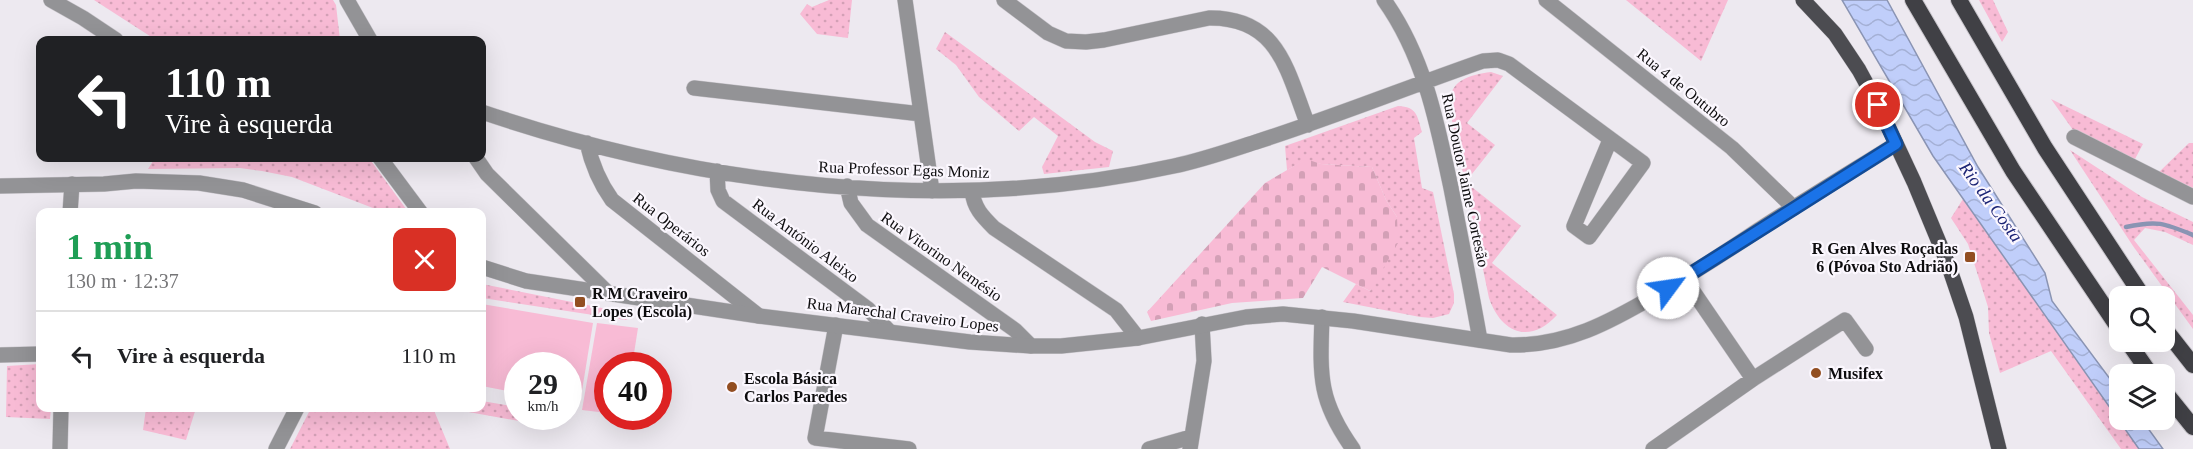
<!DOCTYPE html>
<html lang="pt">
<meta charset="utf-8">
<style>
:root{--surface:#fff;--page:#f6f6f6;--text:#202124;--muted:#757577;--line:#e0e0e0}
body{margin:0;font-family:Georgia,serif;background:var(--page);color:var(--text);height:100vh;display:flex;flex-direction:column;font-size:22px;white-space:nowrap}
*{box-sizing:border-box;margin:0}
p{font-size:20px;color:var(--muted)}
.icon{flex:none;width:33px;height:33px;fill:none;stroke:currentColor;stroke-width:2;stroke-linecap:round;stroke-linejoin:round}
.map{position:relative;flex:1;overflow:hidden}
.side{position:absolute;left:36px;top:208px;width:450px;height:204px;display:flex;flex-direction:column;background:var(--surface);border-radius:12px;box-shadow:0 6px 24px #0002}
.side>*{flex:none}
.hud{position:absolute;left:36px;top:36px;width:450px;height:126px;border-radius:12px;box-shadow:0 6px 24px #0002;background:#202124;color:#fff;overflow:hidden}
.tools{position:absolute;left:2109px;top:286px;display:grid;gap:12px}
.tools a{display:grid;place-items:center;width:66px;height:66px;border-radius:12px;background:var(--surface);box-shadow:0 6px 24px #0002;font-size:30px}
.speed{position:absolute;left:504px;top:352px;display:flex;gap:12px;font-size:30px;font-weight:700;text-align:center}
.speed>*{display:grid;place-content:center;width:78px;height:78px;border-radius:50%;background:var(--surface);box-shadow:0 6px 24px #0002;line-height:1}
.speed small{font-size:15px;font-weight:400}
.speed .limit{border:9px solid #d22;background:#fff;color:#111}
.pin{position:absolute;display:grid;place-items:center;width:51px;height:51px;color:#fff;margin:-26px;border:3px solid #fff;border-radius:50%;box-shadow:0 2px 6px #0007}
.me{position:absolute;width:66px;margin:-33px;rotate:59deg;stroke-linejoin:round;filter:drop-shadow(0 0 4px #0008)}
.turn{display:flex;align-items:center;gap:21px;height:126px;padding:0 30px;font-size:27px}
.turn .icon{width:78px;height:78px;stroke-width:2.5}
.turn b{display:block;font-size:42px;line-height:51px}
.round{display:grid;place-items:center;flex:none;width:63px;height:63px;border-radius:12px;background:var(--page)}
.overview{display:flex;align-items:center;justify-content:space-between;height:102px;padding:0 30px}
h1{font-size:36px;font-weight:700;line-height:45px;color:#1e9e55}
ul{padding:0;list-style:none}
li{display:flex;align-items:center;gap:18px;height:90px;padding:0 30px;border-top:2px solid var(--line)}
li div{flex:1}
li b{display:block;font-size:22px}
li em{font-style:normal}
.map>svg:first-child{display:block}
</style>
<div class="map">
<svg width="2193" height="449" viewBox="0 0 2193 449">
<defs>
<pattern id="green-dots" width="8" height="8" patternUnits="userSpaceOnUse" patternTransform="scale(1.5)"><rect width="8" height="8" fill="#f8bbd5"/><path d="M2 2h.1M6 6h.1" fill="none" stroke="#d3a0b6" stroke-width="1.8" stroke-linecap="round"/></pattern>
<pattern id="cemetery-stones" width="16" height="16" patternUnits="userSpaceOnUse" patternTransform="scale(1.5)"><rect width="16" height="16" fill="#f8bbd5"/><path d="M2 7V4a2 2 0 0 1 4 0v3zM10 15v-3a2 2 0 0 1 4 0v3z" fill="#d3a0b6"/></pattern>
<pattern id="water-waves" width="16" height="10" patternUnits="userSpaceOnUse" patternTransform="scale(1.5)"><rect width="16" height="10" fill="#c0cefa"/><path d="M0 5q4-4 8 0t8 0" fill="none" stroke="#a4b0d5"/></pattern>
</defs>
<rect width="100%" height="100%" fill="#ede9f0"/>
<path fill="url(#green-dots)" d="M94 0H333L336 5 340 40H156Z
M829 0H852L848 38 817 34 800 14 807 4 812 7Z
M1626 0H1728L1701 61Z
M1979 0H1993L2008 32 2002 42Z
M945 32 1095 142 1113 151 1109 167 1044 174 1042 167 1058 136 1034 117 1019 131 979 97 956 65 936 49Z
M1491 72 1503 76 1467 123 1495 145 1468 179V184L1521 226 1492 263 1557 315C1530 345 1501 333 1489 298L1449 106C1449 80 1469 75 1491 72Z
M2051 99 2143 144 2135 159 2073 130Z
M1398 106C1417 107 1417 115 1422 132L1414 138 1422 188 1433 192 1454 294V303L1449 314 1433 318 1420 317 1343 302 1356 284 1370 291 1397 217 1386 200 1372 167 1321 164 1306 160 1287 170 1285 146Z
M2189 143H2193V188L2158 173Z
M2070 150 2142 197 2193 222V245L2165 232 2145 228 2134 240 2193 315V329L2133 246Z
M155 158H369L409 213H386L292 177 262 171 240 168 148 169Z
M1963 199 2139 449H2121L2051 351 2000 373 1989 333 1988 307 1968 244 1951 218Z
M482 284 632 314 626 320 482 298Z
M40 364V408H51L50 419 6 417 7 366Z
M482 401 517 407 518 417H530V423L463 411V408H482Z
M146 408H196L186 440 143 430Z
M311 408H433L450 449H290Z"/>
<path fill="url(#cemetery-stones)" d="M1306 159 1321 164 1372 167 1386 200 1397 217 1398 243 1370 291 1322 267 1303 298 1232 303 1151 321 1147 312 1265 183Z"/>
<path fill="#f8bbd5" d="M482 304 593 323 580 403 569 401 568 366H518L517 393 482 386Z
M597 323 638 328 632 366H608L607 413 582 410Z"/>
<path fill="url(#water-waves)" stroke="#8a94b3" stroke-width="1.5" d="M1842 0H1887L1978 167 2045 273 2052 301 2119 391 2120 420H2142L2163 449H2139L1933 156Z"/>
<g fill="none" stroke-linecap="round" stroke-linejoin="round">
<path stroke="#8a94b3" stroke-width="4.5" d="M2126 227C2157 220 2164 223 2193 235"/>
<defs>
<path id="minor" d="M51 0 83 18 116 40
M347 0 370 40
M905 0 932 191
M1004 0 1048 33 1066 41 1086 42 1104 40 1209 18C1279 17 1287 71 1308 125
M1384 0C1424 56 1437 122 1451 188 1461 239 1471 289 1480 340
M1546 0 1732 148 1794 208
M694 88 921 114
M482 112C700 186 948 216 1174 166 1203 160 1231 150 1259 141 1334 117 1408 87 1483 61L1498 60 1509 64 1643 163 1589 237 1574 226 1610 140
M2074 137 2193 197
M587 143C592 165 599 182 612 200L759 316
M380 158 421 213
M476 158 487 174 608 293
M717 171 718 190 723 201 868 309 889 331
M847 186 851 203 867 225 1015 330 1031 346
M972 191C974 208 982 216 994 228L1116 310 1138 338
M70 213 72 184
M1684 278 1753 379
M1322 317C1320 376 1318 400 1353 449
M836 325 815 438 909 449
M0 355 40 354
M60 449 61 408
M276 449 297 408
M1149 449 1191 437
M1190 449 1204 361 1202 324
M1653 449 1753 379 1845 320 1866 349"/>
<path id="tertiary" d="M0 186 104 184 136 181 199 183 243 190 315 213
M482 267 526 281 759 316 970 342 1031 346H1061L1138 338 1246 317 1283 314 1353 321 1511 345C1566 346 1610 322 1656 295 1691 274 1726 252 1760 229 1805 200 1851 172 1896 144"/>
<path id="primary" d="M1803 0 1835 34 1859 70 1878 105 1914 182 1948 264 1966 317 1999 449"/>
<path id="trunk" d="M1913 0 2013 171 2120 330
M1959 0 2045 148 2143 297
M2164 328 2193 365
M2128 342 2151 375
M2164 391 2193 427"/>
</defs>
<use href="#minor" stroke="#c9c6cc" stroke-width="16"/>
<use href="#tertiary" stroke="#c9c6cc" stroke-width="16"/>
<use href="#primary" stroke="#c9c6cc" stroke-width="16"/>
<use href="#trunk" stroke="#c9c6cc" stroke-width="18"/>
<use href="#minor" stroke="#939396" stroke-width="15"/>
<use href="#tertiary" stroke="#939396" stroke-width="15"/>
<use href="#primary" stroke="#4c4c51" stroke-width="15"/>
<use href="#trunk" stroke="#404045" stroke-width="16"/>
</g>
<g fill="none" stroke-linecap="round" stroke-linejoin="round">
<defs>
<path id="route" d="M1668 288 1896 144 1878 105"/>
</defs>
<use href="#route" stroke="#114b97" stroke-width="15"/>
<use href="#route" stroke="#1a73e8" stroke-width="10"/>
</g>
<g fill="#924e21" stroke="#fbf7fe" stroke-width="2">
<rect x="1964" y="251" width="12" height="12" rx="3"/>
<rect x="574" y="296" width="12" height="12" rx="3"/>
<circle cx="1816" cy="373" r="6"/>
<circle cx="732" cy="387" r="6"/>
</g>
<g text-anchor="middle" stroke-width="4.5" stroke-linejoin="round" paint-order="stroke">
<g font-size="16" fill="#0d0c0e" stroke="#fbf7fe">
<text transform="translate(1684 87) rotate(39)" y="6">Rua 4 de Outubro</text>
<text transform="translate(904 169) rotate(2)" y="6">Rua Professor Egas Moniz</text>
<text transform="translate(1466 180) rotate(78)" y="6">Rua Doutor Jaime Cortesão</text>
<text transform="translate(672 224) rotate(38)" y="6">Rua Operários</text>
<text transform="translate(806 240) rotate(37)" y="6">Rua António Aleixo</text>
<text transform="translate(942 256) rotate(35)" y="6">Rua Vitorino Nemésio</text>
<text transform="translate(903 314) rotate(7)" y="6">Rua Marechal Craveiro Lopes</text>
</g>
<g font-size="16" font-weight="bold" fill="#0d0c0e" stroke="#fbf7fe" text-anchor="start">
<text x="1958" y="254" text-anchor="end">R Gen Alves Roçadas<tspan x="1958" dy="18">6 (Póvoa Sto Adrião)</tspan></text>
<text x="592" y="299">R M Craveiro<tspan x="592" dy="18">Lopes (Escola)</tspan></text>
<text x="1828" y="379">Musifex</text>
<text x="744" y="384">Escola Básica<tspan x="744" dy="18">Carlos Paredes</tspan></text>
</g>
<g font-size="18" font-style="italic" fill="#1d2576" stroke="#fbf7fe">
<text transform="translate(1991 202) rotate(54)" y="6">Rio da Costa</text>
</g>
</g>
</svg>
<div class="tools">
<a><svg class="icon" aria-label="search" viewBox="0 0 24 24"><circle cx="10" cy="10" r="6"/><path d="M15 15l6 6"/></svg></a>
<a><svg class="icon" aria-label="layers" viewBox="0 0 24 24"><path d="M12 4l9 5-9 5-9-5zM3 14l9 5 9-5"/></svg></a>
</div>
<div class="speed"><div>29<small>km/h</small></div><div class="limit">40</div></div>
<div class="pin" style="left:1878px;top:105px;background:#d93025"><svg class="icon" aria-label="arrive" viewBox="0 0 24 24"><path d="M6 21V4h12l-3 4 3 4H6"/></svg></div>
<svg class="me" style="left:1668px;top:288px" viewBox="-20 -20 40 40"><circle r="19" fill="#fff"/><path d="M0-13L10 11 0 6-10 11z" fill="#1a73e8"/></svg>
<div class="hud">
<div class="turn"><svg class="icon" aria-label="left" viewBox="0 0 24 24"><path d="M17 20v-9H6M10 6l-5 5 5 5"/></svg><div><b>110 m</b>Vire à esquerda</div></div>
</div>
<section class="side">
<div class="overview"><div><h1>1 min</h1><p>130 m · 12:37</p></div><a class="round" style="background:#d93025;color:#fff"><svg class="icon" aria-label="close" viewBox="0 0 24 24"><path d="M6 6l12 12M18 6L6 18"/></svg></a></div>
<ul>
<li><svg class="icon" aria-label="left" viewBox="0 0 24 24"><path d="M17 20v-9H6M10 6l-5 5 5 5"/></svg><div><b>Vire à esquerda</b></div><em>110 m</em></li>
</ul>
</section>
</div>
